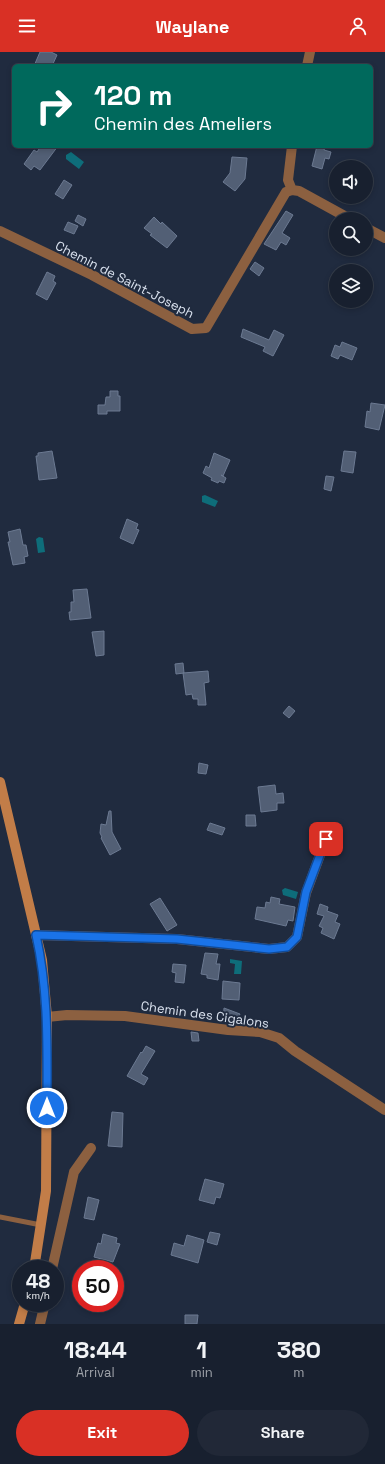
<!DOCTYPE html>
<style>
:root{--surface:#18202f;--page:#212837;--text:#f1f3f6;--muted:#9fa3aa;--line:#363e4b;--accent:#d93025}
body{margin:0;font-family:"Space Grotesk",sans-serif;background:var(--page);color:var(--text);height:100vh;display:flex;flex-direction:column;font-size:15px;white-space:nowrap}
*{box-sizing:border-box;margin:0}
p{font-size:13px;color:var(--muted)}
.icon{flex:none;width:22px;height:22px;fill:none;stroke:currentColor;stroke-width:2;stroke-linecap:round;stroke-linejoin:round}
.map{position:relative;height:1272px;overflow:hidden}
.side{display:flex;flex-direction:column;background:var(--surface);flex:1}
.side>*{flex:none}
.top-card{position:absolute;left:12px;top:12px;width:361px;height:84px;border-radius:6px;box-shadow:0 2px 6px #0003,0 0 0 1px var(--line);background:#00695c;color:#fff;overflow:hidden}
.buttons{position:absolute;left:329px;top:108px;display:grid;gap:8px}
.buttons a{display:grid;place-items:center;width:44px;height:44px;border-radius:50%;background:var(--surface);box-shadow:0 2px 6px #0003,0 0 0 1px var(--line);font-size:20px}
.speed{position:absolute;left:12px;top:1208px;display:flex;gap:8px;font-size:20px;font-weight:700;text-align:center}
.speed>*{display:grid;place-content:center;width:52px;height:52px;border-radius:50%;background:var(--surface);box-shadow:0 2px 6px #0003,0 0 0 1px var(--line);line-height:1}
.speed small{font-size:10px;font-weight:400}
.speed .limit{border:6px solid #d22;background:#fff;color:#111}
.pin{position:absolute;display:grid;place-items:center;width:34px;height:34px;color:#fff;margin:-17px;border-radius:8px;box-shadow:0 2px 6px #0006}
.me{position:absolute;width:44px;margin:-22px;rotate:0deg;stroke-linejoin:round;filter:drop-shadow(0 0 3px #0008)}
.turn{display:flex;align-items:center;gap:14px;height:84px;padding:0 16px;font-size:18px}
.turn .icon{width:52px;height:52px;stroke-width:2.5}
.turn b{display:block;font-size:28px;line-height:34px}
.eta{display:flex;justify-content:space-evenly;align-items:center;height:68px;text-align:center}
.eta b{font-size:24px;font-weight:700;line-height:28px}
.cta{display:flex;gap:8px;margin-top:auto;padding:8px 16px}
.cta a{flex:1;height:46px;border-radius:24px;background:var(--accent);color:#fff;font-size:16px;font-weight:700;line-height:46px;text-align:center}
.cta a+a{background:var(--page);color:var(--text)}
header{display:flex;justify-content:space-between;align-items:center;height:52px;padding:0 16px;background:var(--accent);color:#fff;font-size:18px;font-weight:700}
.map>svg:first-child{display:block}
</style>
<header><svg class="icon" aria-label="menu" viewBox="0 0 24 24"><path d="M4 6h16M4 12h16M4 18h16"/></svg>Waylane<svg class="icon" aria-label="person" viewBox="0 0 24 24"><circle cx="12" cy="8" r="4"/><path d="M4 21q1-7 8-7t8 7"/></svg></header>
<div class="map">
<svg width="385" height="1272" viewBox="0 0 385 1272">
<rect width="100%" height="100%" fill="#202b3f"/>
<path fill="#0e6d7a" d="M71 100 84 110 79 117 66 107V103Z
M205 443 218 449 215 455 202 450V444Z
M39 485 43 486 45 500 38 501 36 487Z
M285 836 298 840 296 847 283 843 282 838Z
M230 907 242 909 241 922H234L235 912 230 911Z"/>
<path fill="#525f75" stroke="#6c7a92" d="M40 0H51L57 3 52 14H34Z
M41 94H58L40 118 34 114 31 118 24 112 34 98 37 100Z
M317 94H325L324 98 331 100 329 107 325 106 322 117 312 114Z
M232 105 247 106 245 127 235 139 223 130 230 121Z
M64 128 72 133 63 147 55 142Z
M286 159 293 163 282 181 290 186 286 193 281 190 276 198 264 192Z
M78 163 86 167 83 174 75 169Z
M154 165 161 172 162 170 177 184 167 196 150 183 152 182 144 176Z
M68 170 78 174 74 182 64 178Z
M255 210 264 216 259 224 250 217Z
M47 220 55 224 53 229 56 231 47 248 36 242Z
M243 277 269 288 274 278 284 283 273 304 263 299 265 295 241 285Z
M342 290 357 296 352 308 340 303 338 307 331 304 335 293 340 295Z
M110 339H118V344H120V359H107V362H98V353H105L106 345H110Z
M371 351 385 353 379 378 365 375 367 359 370 360Z
M52 399 57 426 39 428 36 404H38V401Z
M344 399 356 400 353 421 341 419Z
M214 401 230 408 223 424 221 423 226 426 224 431 219 429 218 431 211 428 212 426 203 421 206 414 209 416Z
M326 424 334 425 331 439 324 437Z
M127 467 138 472 136 477 139 478 133 492 120 486Z
M20 477 23 493H26L28 504 24 505 25 511 13 513 8 490H10L8 480Z
M87 537 91 566 70 568 69 560H71V550H74L73 538Z
M104 579V603L96 604 92 580Z
M183 611 184 621 176 622 175 612Z
M208 619 209 630 204 631 206 653H198V647H193L192 642 186 643 183 621Z
M289 654 295 659 289 666 283 661Z
M199 711 208 713 206 722 198 721Z
M275 733 276 742 283 741 284 751H277V758L261 760 258 735Z
M109 759H111L112 780 121 797 110 803 101 786 102 785 100 781 101 772 106 773Z
M246 763H255L256 774H246Z
M210 771 225 776 222 783 207 778Z
M271 845 280 847 279 852 295 855 293 869 288 868 286 874 255 867 257 855 265 856 266 850 270 851Z
M160 846 177 873 167 879 150 852Z
M320 852 328 855 327 859 338 863 335 870 340 872 334 887 321 881 323 876 319 874 324 864 317 862Z
M205 901 218 902 216 912H220L218 928 207 926V923L201 922Z
M173 912 186 913 184 931 175 930 176 921 172 920Z
M223 929 240 931 239 948 222 947Z
M224 956 240 962 236 971 223 969Z
M191 980 198 981 199 989H192Z
M146 994 155 999 141 1022 148 1026 144 1033 127 1024 141 1000 142 1001Z
M112 1060 123 1061 122 1095 108 1094Z
M205 1127 224 1132 220 1146 216 1145 214 1152 199 1148Z
M88 1145 99 1148 94 1168 84 1166Z
M210 1180 220 1182 217 1193 207 1190Z
M103 1182 117 1186 116 1191 120 1192 113 1210 94 1205 98 1191 101 1192Z
M187 1183 204 1188 198 1211 171 1203 174 1191 184 1194Z
M185 1263H198L197 1272H185Z"/>
<g fill="none" stroke-linecap="round" stroke-linejoin="round">
<path stroke="#8c6040" stroke-width="5" d="M0 1165 41 1173"/>
<path stroke="#8c6040" stroke-width="10" d="M307 14 310 0
M292 94 288 128 292 138
M366 176 385 186
M0 179 92 223 192 277 206 276 286 140 292 138 299 139 350 167
M36 883 177 887 269 897 287 895 297 885 306 841 326 787
M47 965 67 963 125 964 228 978 260 980 279 986 295 999 385 1058
M52 1217 74 1120 91 1096
M40 1272 45 1251"/>
<path stroke="#c27d48" stroke-width="10" d="M0 730 42 908 47 965 46 1139 34 1217
M19 1272 25 1251"/>
</g>
<g fill="none" stroke-linecap="round" stroke-linejoin="round">
<defs>
<path id="route" d="M47 1056C47 998 49 941 36 883L177 887 269 897 287 895 297 885 306 840 326 787"/>
</defs>
<use href="#route" stroke="#114b97" stroke-width="10"/>
<use href="#route" stroke="#1a73e8" stroke-width="7"/>
</g>
<g text-anchor="middle" stroke-width="4" stroke-linejoin="round" paint-order="stroke">
<g font-size="13" fill="#dae2ef" stroke="#202b3f">
<text transform="translate(125 227) rotate(27)" y="5">Chemin de Saint-Joseph</text>
<text transform="translate(205 962) rotate(8)" y="5">Chemin des Cigalons</text>
</g>
</g>
</svg>
<div class="buttons">
<a><svg class="icon" aria-label="sound" viewBox="0 0 24 24"><path d="M4 9h4l5-4v14l-5-4H4zM17 9q2 3 0 6"/></svg></a>
<a><svg class="icon" aria-label="search" viewBox="0 0 24 24"><circle cx="10" cy="10" r="6"/><path d="M15 15l6 6"/></svg></a>
<a><svg class="icon" aria-label="layers" viewBox="0 0 24 24"><path d="M12 4l9 5-9 5-9-5zM3 14l9 5 9-5"/></svg></a>
</div>
<div class="speed"><div>48<small>km/h</small></div><div class="limit">50</div></div>
<div class="pin" style="left:326px;top:787px;background:#d93025"><svg class="icon" aria-label="arrive" viewBox="0 0 24 24"><path d="M6 21V4h12l-3 4 3 4H6"/></svg></div>
<svg class="me" style="left:47px;top:1056px" viewBox="-20 -20 40 40"><circle r="17" fill="#1a73e8" stroke="#fff" stroke-width="3"/><path d="M0-11L8 9 0 5-8 9z" fill="#fff"/></svg>
<div class="top-card">
<div class="turn"><svg class="icon" aria-label="right" viewBox="0 0 24 24"><path d="M7 20v-9h11M14 6l5 5-5 5"/></svg><div><b>120 m</b>Chemin des Ameliers</div></div>
</div>
</div>
<section class="side">
<div class="eta">
<div><b>18:44</b><p>Arrival</p></div>
<div><b>1</b><p>min</p></div>
<div><b>380</b><p>m</p></div>
</div>
<div class="cta"><a>Exit</a><a>Share</a></div>
</section>
